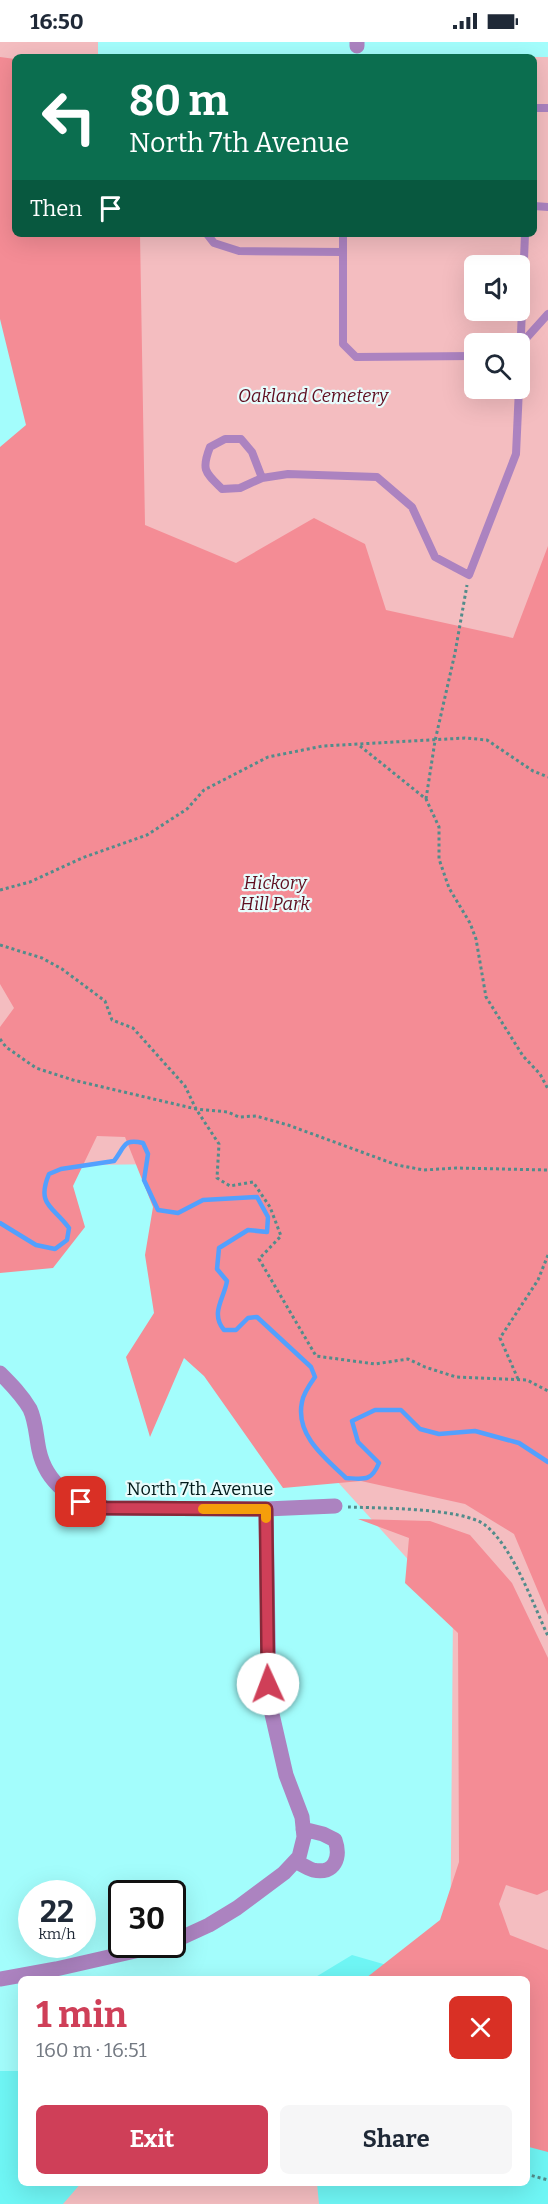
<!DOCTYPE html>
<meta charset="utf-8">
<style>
:root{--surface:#fff;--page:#f6f6f7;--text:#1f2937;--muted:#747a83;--accent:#cf3f58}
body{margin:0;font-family:Bitter,serif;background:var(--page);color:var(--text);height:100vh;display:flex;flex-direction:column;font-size:22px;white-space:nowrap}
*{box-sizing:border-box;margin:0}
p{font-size:20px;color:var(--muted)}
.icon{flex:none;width:33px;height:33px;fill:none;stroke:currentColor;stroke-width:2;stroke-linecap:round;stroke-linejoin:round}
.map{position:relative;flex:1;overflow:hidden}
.sheet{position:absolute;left:18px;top:1934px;width:512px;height:210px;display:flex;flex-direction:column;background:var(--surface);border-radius:9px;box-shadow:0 6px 24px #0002}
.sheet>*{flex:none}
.banner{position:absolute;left:12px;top:12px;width:525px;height:183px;border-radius:9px;box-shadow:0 6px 24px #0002;background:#0b6e4f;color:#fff;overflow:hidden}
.controls{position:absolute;left:464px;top:213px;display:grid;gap:12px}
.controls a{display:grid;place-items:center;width:66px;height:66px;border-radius:9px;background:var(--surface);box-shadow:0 6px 24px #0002;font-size:30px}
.speed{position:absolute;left:18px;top:1838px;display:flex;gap:12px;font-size:30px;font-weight:700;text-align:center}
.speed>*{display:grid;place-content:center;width:78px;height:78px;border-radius:50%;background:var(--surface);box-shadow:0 6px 24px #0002;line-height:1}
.speed small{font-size:15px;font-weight:400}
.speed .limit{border:3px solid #111;border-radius:9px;background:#fff;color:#111}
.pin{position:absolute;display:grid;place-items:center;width:51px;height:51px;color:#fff;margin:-26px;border-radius:12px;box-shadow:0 3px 9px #0006}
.me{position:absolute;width:66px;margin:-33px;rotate:358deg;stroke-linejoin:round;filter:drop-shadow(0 0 4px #0008)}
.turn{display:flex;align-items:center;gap:21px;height:126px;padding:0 18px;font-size:27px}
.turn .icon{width:78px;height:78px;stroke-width:2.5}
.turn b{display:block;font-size:42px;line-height:51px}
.then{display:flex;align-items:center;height:57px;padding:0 18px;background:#0003;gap:12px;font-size:22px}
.round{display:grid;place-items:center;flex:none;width:63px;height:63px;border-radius:9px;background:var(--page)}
.head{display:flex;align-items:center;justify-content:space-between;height:102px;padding:0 18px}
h1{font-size:36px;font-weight:700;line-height:45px;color:var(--accent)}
.action{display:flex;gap:12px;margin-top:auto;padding:12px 18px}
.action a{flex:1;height:69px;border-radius:9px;background:var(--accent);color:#fff;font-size:24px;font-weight:700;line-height:69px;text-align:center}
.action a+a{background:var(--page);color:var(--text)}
.status{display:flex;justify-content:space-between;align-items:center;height:42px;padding:0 30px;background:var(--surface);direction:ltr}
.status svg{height:16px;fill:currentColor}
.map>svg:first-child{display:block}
</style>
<div class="status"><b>16:50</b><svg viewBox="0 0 49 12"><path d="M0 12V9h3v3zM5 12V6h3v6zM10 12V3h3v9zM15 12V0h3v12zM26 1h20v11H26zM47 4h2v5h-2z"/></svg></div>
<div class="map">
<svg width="548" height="2162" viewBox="0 0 548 2162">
<rect width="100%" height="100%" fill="#a3fdfc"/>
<path fill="#6ff6f5" d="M352 1913 432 1936H314Z
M527 2021H548V2162H0V2029H21V2140H526Z"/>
<path fill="#f4bdc0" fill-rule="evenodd" d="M0 0H98V15H15V20H0Z
M502 15H548V2021L526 1936H450L453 1567 167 1252 168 1122 0 1124V451L128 192H534V15ZM474 224H519V268H474ZM474 302H519V346H474Z
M82 2140 317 2141 319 2162H63Z"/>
<path fill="#f48c95" d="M0 15 15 17V192H140L145 483 236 521 314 476 365 502 386 568 513 596 548 504V1573L514 1492 465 1462 361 1439 283 1446 204 1334 184 1316 150 1395 126 1315 154 1271 145 1213 153 1165 125 1095 97 1094 73 1144 85 1185 53 1226 0 1231V985L14 966 0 942V405L26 383 0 277Z
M358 1477 430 1479 470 1493 512 1541 548 1616V1848L537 1853 506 1843 499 1862 510 1893 548 1908V2110L529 2105 527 2101 526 1936H366L440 1878 459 1820 458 1591 405 1541 409 1496Z"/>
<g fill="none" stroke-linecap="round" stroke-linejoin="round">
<path stroke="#53a0fe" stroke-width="4.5" d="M0 1181 36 1203 55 1207 67 1198 69 1186C53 1164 36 1163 49 1132L61 1127 114 1119C125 1105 123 1096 143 1101L148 1112 144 1138 158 1168 178 1171 203 1158 257 1155 268 1175 267 1190 248 1188 219 1206 217 1227 227 1239C224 1257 210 1271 224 1288H236L248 1276 257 1275 311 1325 315 1335C310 1342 303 1352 302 1360 295 1393 325 1416 346 1436 364 1437 371 1440 379 1421L358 1400 352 1379 375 1368H401L420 1387 439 1392 475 1389 519 1401 548 1420"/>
<path stroke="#528c8b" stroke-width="3" stroke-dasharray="3 3" stroke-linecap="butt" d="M360 704 426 757 439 785V817L449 846 470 881 476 897 486 955 523 1014 540 1032 548 1047
M426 757 435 699 455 611 467 543
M0 848 30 840 82 816 147 793 187 767 204 748 268 715 323 704 465 696 487 698 533 729 548 735
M0 903 42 916 62 927 105 959 112 978 133 986 185 1044 196 1067 219 1102 217 1136 230 1144 253 1140 270 1165 281 1194 259 1217 316 1314 375 1322 408 1317 425 1325 456 1335 527 1338 548 1349
M0 997 6 1005 36 1026 73 1038 196 1067 228 1070 239 1075 256 1074 288 1083 397 1123 424 1128 456 1126 548 1128
M518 1337 500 1296 538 1238 548 1213
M348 1465C377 1466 464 1466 485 1483 513 1505 533 1562 548 1594
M526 2132 548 2138"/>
<path stroke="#ac83c0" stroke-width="8" d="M534 66H548
M534 164 548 165
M207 192 214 201 239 209 342 210
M343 192V302L356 315 474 314
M521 302 548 272
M519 342 525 192
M262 436 252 410 241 397H225L210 405C201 428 205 430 222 447L240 446 262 436 288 432 377 435 412 465 435 515 469 533 516 412 519 346"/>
<path stroke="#ac83c0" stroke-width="15" d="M357 4V0
M0 1331C11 1342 22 1353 30 1367 36 1380 36 1394 39 1408 46 1441 74 1462 106 1466L266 1467 335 1464
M295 1819C301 1822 307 1826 313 1828 335 1833 341 1815 335 1798L323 1792 303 1787
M172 1900 209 1883 237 1866 284 1831 299 1815 304 1795 302 1775 286 1733 269 1659 266 1467
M0 1937 56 1927 166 1902"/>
</g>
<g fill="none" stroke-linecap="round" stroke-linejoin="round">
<defs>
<path id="route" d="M81 1460 106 1466 266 1467 268 1642"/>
</defs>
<use href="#route" stroke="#872939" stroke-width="15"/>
<use href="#route" stroke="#cf3f58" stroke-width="10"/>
<path stroke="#f59e0b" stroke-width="10" d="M203 1467H266V1476"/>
</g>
<g text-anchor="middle" stroke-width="4.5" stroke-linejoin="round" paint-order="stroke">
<g font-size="18" font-style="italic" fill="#5f0e20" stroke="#e8fcfc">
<text x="313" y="360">Oakland Cemetery</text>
<text x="275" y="847">Hickory<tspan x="275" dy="21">Hill Park</tspan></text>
</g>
<g font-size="18" fill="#011a1a" stroke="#e8fcfc">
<text x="200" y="1453">North 7th Avenue</text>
</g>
</g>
</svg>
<div class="controls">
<a><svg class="icon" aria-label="sound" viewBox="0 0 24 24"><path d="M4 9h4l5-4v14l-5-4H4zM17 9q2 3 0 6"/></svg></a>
<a><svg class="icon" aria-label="search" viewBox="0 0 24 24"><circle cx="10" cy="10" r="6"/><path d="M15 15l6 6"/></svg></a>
</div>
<div class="speed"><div>22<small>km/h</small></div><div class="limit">30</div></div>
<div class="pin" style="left:81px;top:1460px;background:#d93025"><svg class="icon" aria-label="arrive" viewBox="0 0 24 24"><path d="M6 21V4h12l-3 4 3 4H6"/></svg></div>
<svg class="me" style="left:268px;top:1642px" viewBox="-20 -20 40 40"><circle r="19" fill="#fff"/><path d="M0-13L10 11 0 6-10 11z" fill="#cf3f58"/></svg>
<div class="banner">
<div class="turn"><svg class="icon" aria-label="left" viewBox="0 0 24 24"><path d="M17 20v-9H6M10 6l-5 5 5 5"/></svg><div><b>80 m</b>North 7th Avenue</div></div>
<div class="then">Then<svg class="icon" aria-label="arrive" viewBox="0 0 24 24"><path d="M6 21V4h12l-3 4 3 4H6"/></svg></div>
</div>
<section class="sheet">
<div class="head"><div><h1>1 min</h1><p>160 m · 16:51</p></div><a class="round" style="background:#d93025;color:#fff"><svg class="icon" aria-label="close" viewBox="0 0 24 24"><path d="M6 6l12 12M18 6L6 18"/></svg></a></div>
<div class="action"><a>Exit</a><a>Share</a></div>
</section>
</div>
